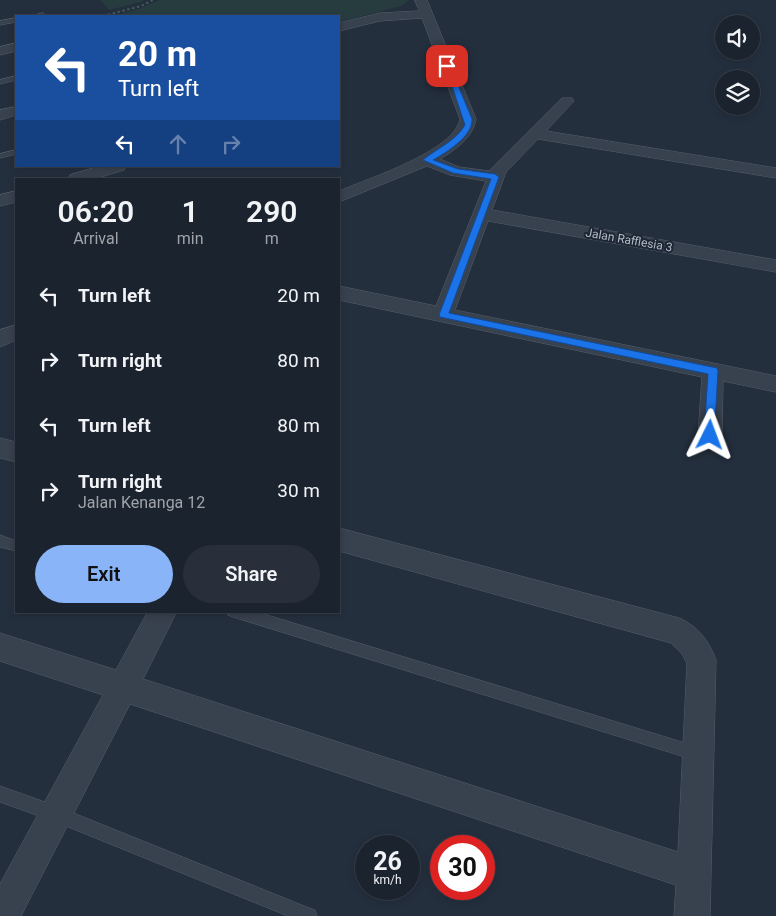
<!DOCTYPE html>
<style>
:root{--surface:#1b232e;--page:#282f3a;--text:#f1f3f6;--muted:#a0a4aa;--line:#39404a;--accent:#8ab4f8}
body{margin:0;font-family:Roboto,sans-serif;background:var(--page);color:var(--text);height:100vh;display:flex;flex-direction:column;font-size:19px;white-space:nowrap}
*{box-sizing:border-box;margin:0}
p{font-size:16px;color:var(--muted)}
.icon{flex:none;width:28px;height:28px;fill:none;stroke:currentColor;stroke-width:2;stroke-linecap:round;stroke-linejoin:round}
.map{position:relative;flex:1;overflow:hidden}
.drawer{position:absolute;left:15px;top:178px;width:325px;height:435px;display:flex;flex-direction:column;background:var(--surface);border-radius:0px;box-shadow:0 2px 8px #0003,0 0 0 1px var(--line)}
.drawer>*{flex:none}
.hud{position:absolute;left:15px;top:15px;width:325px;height:152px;border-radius:0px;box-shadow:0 2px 8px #0003,0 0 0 1px var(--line);background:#1a4fa0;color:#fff;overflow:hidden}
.tools{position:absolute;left:715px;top:15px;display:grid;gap:10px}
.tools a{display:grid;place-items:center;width:45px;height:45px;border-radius:50%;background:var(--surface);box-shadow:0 2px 8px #0003,0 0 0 1px var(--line);font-size:25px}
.speed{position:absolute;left:355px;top:835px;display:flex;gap:10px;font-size:25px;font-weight:700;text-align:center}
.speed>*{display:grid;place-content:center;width:65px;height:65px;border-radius:50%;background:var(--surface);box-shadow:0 2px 8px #0003,0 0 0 1px var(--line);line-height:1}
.speed small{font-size:12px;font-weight:400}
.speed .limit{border:8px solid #d22;background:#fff;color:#111}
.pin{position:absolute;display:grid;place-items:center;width:42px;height:42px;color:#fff;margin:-21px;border-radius:10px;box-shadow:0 2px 8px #0006}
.me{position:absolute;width:55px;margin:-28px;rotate:3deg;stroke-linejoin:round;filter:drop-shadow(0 0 4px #0008)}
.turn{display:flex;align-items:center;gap:18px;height:105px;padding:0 20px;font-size:22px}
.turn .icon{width:65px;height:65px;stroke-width:2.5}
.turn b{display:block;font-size:35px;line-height:42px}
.lanes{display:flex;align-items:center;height:48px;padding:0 20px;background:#0003;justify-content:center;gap:25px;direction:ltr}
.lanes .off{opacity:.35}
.eta{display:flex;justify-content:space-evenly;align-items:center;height:85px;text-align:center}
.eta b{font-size:30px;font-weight:600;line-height:35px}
.cta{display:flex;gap:10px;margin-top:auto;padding:10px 20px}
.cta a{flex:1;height:58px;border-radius:30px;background:var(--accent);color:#111;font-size:20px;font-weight:600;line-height:58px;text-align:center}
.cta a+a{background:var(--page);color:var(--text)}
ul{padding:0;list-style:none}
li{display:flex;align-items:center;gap:15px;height:65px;padding:0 20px}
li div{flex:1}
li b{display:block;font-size:19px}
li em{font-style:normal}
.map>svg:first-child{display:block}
</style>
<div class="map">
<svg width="776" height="916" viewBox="0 0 776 916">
<rect width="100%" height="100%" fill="#242f3e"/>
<path fill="#263c3f" d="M100 0H143L144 1 109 10Z
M159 0H409L401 6 339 22V16H113L139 9Z"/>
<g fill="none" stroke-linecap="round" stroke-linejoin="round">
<defs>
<path id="service" d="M43 13 48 16H31Z
M16 18V22L0 25V21Z
M16 76V80L0 84V80Z
M16 150V154L0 158V154Z
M0 535 16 541V551L0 547Z
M227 611H254L698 747 703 749 705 754 703 759 698 761 233 617 228 615Z
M0 786 56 806 309 908 315 910 317 916H288L56 822 0 802Z"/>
<path id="minor" d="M415 0H427L476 119C473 138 455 150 440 159L459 167 489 171 562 98H572L574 101 546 131 776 168V178L538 139 506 172 492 210 776 260V272L488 221 455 310 776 376V392L723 381 722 435 718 442 710 444 702 442 698 435 702 377 339 300V286L436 306 486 181 450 175 427 166 339 202V191C367 179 455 151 460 119L422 18 380 21 339 31V23L380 13 419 11Z
M16 43V51L0 55V47Z
M16 107V115L0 120V110Z
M100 166H126L124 170 94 179H68L70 175Z
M16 191V202L0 206V195Z
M16 325V340L0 347V330Z
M0 438 16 442V462L0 458Z
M339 528 679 618C698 626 709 641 716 660L710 916H674L676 885 130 704 21 916H0V884L103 695 0 661V633L116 670 148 611H177L143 679 678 852 687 663 682 654 671 643 339 551Z"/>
</defs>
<use href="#service" stroke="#565f6c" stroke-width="1"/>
<use href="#minor" stroke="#565f6c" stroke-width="1"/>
<path stroke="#44595c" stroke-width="2" stroke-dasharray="2.5 2.5" stroke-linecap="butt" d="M103 16 141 6 153 0"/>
<use href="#service" fill="#38414e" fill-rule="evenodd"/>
<use href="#minor" fill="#38414e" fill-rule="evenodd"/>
</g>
<path fill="#1a73e8" stroke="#114b97" d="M445 65 450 66 472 119C473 136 447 152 433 160L458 169 495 174 499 177 449 313 717 368 718 371 714 439 710 440 704 435 708 374 440 317 439 315 491 179 453 173 423 160C436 149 456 141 465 125Z"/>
<g text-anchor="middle" stroke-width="4" stroke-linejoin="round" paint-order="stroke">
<g font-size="12" fill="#b4bcc9" stroke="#1d2633">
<text transform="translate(629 240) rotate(10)" y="4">Jalan Rafflesia 3</text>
</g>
</g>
</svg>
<div class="tools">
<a><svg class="icon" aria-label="sound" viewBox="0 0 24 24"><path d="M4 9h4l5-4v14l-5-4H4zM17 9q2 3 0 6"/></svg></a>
<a><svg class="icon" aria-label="layers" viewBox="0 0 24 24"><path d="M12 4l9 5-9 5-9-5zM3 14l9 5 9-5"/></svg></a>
</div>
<div class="speed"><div>26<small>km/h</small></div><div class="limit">30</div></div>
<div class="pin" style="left:447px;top:66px;background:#d93025"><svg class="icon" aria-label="arrive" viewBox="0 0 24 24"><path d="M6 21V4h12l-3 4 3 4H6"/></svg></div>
<svg class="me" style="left:710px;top:435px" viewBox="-20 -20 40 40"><path d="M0-17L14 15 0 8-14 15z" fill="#1a73e8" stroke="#fff" stroke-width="4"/></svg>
<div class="hud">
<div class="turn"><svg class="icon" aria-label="left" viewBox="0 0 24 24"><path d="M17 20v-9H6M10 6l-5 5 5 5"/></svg><div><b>20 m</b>Turn left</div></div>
<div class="lanes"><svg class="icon" aria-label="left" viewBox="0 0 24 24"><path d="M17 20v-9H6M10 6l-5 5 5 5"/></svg><svg class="icon off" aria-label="ahead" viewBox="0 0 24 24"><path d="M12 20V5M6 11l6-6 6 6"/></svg><svg class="icon off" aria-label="right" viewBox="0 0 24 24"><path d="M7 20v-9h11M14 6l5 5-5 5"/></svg></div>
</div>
<section class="drawer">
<div class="eta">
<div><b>06:20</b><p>Arrival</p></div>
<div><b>1</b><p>min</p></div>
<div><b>290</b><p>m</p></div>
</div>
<ul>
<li><svg class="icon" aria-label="left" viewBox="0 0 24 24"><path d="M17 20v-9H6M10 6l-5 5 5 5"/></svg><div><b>Turn left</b></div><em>20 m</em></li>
<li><svg class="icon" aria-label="right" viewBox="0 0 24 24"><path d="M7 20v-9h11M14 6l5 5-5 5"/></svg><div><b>Turn right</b></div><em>80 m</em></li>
<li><svg class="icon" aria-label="left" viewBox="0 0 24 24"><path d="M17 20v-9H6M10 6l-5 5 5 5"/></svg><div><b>Turn left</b></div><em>80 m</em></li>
<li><svg class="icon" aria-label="right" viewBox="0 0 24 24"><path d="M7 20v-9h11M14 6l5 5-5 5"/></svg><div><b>Turn right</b><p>Jalan Kenanga 12</p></div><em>30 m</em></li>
</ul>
<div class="cta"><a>Exit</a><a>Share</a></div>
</section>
</div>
